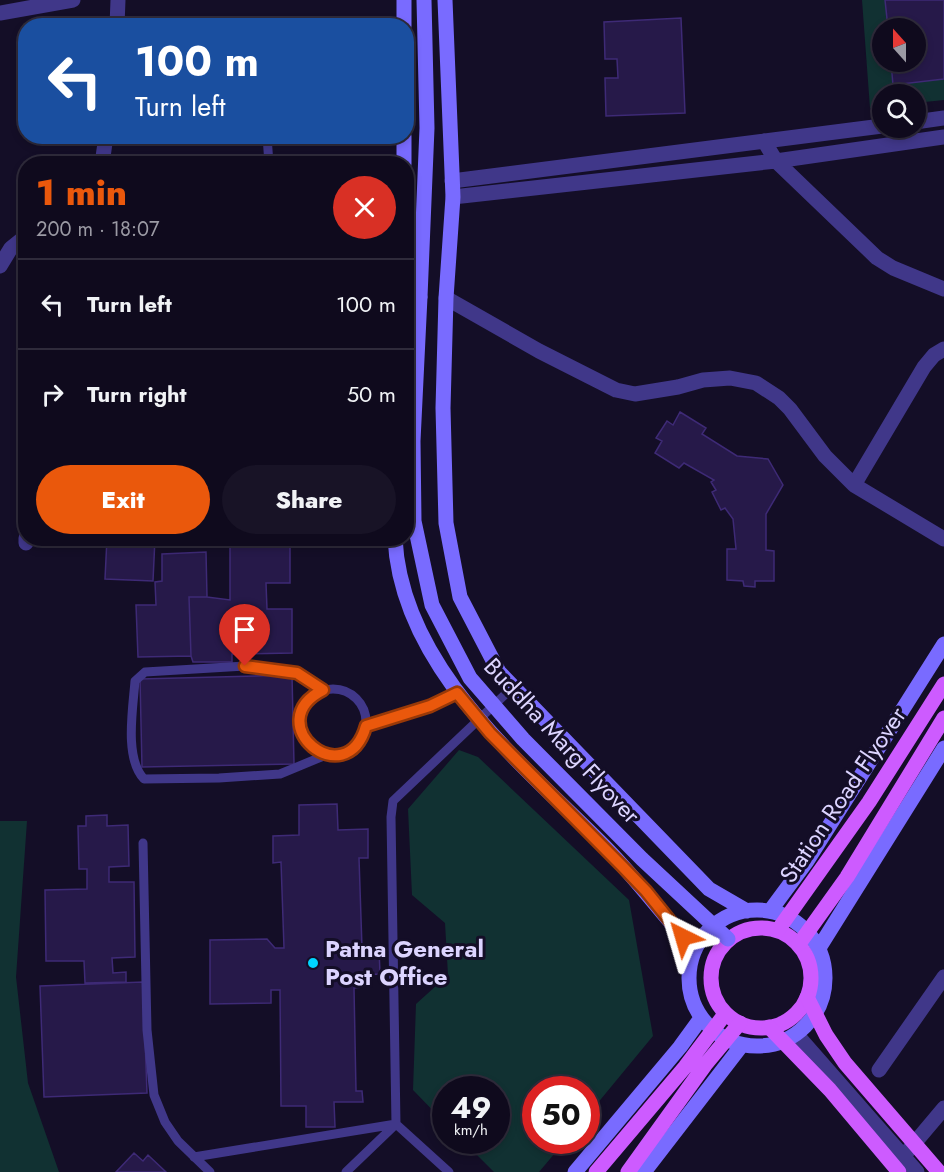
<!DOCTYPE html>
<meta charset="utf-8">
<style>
:root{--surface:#0f0a1d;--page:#181326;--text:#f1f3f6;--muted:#9b9aa4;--line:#2f2b3b;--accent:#ea580c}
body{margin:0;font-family:Jost,sans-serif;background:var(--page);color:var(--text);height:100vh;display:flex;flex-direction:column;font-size:22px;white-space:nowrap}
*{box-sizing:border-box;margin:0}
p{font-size:20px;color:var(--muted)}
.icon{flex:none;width:33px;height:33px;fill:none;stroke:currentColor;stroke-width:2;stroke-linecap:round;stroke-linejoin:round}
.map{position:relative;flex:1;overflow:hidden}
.side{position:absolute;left:18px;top:156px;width:396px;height:390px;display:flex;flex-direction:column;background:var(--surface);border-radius:24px;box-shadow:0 3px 9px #0003,0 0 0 2px var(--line)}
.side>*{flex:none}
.guide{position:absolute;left:18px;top:18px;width:396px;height:126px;border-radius:24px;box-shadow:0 3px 9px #0003,0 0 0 2px var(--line);background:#1a4fa0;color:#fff;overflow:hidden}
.needle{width:39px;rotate:339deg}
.fabs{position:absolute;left:872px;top:18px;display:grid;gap:12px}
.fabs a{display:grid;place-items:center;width:54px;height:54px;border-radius:50%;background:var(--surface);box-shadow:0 3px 9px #0003,0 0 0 2px var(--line);font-size:30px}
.speed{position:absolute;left:432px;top:1076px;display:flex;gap:12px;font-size:30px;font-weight:700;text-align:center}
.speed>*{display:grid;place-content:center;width:78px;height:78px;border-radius:50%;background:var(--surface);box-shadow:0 3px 9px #0003,0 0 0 2px var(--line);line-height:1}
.speed small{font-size:15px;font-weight:400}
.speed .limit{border:9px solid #d22;background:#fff;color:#111}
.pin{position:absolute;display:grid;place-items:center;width:51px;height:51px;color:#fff;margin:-62px -26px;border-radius:50% 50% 50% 0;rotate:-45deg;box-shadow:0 0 6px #0007}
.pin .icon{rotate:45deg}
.me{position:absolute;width:66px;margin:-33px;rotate:320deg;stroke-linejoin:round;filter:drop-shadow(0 0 4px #0008)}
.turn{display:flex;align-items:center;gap:21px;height:126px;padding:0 18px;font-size:27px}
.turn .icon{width:78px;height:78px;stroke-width:2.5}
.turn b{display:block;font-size:42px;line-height:51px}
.round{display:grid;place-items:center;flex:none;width:63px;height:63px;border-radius:32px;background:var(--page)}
.summary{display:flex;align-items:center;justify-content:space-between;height:102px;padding:0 18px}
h1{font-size:36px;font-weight:800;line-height:45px;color:var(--accent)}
.primary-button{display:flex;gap:12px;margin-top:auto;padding:12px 18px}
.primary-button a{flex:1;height:69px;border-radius:36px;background:var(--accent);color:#fff;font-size:24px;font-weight:800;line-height:69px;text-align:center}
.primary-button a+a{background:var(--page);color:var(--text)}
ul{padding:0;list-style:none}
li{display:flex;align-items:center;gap:18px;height:90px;padding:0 18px;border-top:2px solid var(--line)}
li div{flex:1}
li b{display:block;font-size:22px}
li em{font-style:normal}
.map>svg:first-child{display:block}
</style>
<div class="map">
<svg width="944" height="1172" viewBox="0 0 944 1172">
<rect width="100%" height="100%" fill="#140e27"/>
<path fill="#113132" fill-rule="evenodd" d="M862 0H944V100L915 103V94H882V107L870 108ZM882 28H915V62H882Z
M459 750 478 757 629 900 653 1036 587 1116 586 1089H536V1140H566L539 1172H494L462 1140H496V1089H446L445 1123 413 1090 416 1004 448 975 445 923 412 895 408 809Z
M0 821H27L16 977 28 1083 59 1172H0Z"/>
<path fill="#261949" stroke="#3e2a76" stroke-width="1.5" d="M885 0H944V79L893 85 891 62H915V28H888Z
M681 18 685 113 606 116 605 78H618L617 59H605L604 22Z
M680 412 706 428 702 434 737 456 768 459 783 485 766 514V550L774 551V581H755V587L744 586 743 581 727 580V549H736L733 519 725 508 721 510 712 492 716 490 711 482 714 480 684 463 679 468 655 453 662 441 656 438 667 421 673 425Z
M107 538H155L153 581 105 579Z
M230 538H290V583H266L267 609H292V653L232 654V662H193L191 656 189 597H207L230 600Z
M206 552 207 597H189L191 656 138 657 136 605H156L155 582 162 581V554Z
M292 675 294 764 142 767 140 679Z
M337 804 338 830 368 829V858H359L362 948H379L380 974 362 975V987L354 988 356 1091H362L363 1102H334L335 1127H306V1106H281L280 990H271V1003L210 1004V940L267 939 275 948H284L281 862 273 863V836L299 835V805Z
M107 815V826L128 825 129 866 109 867V882H134L135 957 112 958 113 973 126 972V982L85 983 84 961H46L45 890 87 889V869H79L78 826H86V816Z
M143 982 147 1093 44 1097 40 986Z
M134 1153 143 1161 148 1155 166 1172H116Z"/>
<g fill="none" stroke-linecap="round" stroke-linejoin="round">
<path stroke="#403789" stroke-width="9" d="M267 136 269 164
M103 158 128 164
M300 722a33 33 0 1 1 66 0a33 33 0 1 1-66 0Z
M323 690 297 673 245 666 145 672 135 681C133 708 124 758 144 779L219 778 280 774 326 755
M366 726 430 706 457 693
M143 843 147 1030 154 1095 165 1122 178 1141 210 1172
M194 1157 396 1124 449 1172
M346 1172 396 1124 391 817 393 801 513 687"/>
<path stroke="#403789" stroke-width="15" d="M0 13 73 0
M117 26 118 0
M915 122 944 118
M764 141 776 161 877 258 893 268 944 289
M102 164 106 136
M452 181 882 126
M453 197 776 161 944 137
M0 266 11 248 26 236
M446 298 539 351 616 390 635 394 678 387 703 380 730 378 756 383 779 398 790 409 825 456 854 485 944 539
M854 485 924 367 934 355 944 349
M26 543V538
M797 1035 917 1172
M879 1070 944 977
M907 1152 944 1108"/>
<path stroke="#796bff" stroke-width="15" d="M404 0V26
M445 0 453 197 446 298 443 408 446 523 460 597 499 672 709 889 747 911
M404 164V136
M420 297 427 128 424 0
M395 538C401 668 524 765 608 850 639 882 665 918 695 950
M689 978a68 68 0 1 1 136 0a68 68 0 1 1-136 0Z
M770 911 807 861 944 644
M819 948 944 748
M575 1172 680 1047 701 1018
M644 1172 742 1045"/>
<path stroke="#cd5bff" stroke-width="15" d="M711 978a50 50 0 1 1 100 0a50 50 0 1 1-100 0Z"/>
<path stroke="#796bff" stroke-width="15" d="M420 297 413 441 414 521 432 605 470 678 523 739 642 859 728 939"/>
<path stroke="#cd5bff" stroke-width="15" d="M778 930 869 802 944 684
M799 944 847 877 944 718
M807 997 826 1035 845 1063 939 1172
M769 1027 830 1090 899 1172
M596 1172 685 1067 725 1014
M628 1172 705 1065 740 1023"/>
</g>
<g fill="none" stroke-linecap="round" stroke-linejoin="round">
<defs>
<path id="route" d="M245 666 297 673 323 690C258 723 346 796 366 726L430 706 457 693 490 733 622 866 646 891 683 937"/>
</defs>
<use href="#route" stroke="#983908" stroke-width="15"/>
<use href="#route" stroke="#ea580c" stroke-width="10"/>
</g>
<circle fill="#00d4ff" stroke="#140e27" stroke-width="2" cx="313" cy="963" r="6"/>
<g text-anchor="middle" stroke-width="6" stroke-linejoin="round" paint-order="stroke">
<g font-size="24" fill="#dcd4ff" stroke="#140e27">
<text transform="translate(562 741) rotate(47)" y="8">Buddha Marg Flyover</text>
<text transform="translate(843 795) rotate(-56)" y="8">Station Road Flyover</text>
</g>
<g font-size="24" font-weight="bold" fill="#dcd4ff" stroke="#140e27" text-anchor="start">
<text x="325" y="957">Patna General<tspan x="325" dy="28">Post Office</tspan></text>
</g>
</g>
</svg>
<div class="fabs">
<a><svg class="needle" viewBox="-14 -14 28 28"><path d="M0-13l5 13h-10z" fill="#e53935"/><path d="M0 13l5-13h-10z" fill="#9b9aa4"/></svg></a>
<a><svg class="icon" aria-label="search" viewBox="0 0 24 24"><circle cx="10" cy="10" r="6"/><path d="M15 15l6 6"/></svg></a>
</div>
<div class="speed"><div>49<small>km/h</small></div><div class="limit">50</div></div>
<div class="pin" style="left:245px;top:666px;background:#d93025"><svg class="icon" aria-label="arrive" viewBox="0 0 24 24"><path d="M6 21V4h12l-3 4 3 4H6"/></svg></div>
<svg class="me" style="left:683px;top:937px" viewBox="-20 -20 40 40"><path d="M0-17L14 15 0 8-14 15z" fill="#ea580c" stroke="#fff" stroke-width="4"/></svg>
<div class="guide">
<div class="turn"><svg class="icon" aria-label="left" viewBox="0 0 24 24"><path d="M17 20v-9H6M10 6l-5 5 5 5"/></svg><div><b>100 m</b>Turn left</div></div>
</div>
<section class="side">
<div class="summary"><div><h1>1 min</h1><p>200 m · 18:07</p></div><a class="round" style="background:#d93025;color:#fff"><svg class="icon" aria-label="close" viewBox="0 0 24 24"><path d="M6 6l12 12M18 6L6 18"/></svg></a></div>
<ul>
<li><svg class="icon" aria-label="left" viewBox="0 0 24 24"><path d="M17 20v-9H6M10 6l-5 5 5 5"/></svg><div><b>Turn left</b></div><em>100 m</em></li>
<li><svg class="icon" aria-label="right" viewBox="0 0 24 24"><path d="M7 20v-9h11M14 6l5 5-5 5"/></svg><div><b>Turn right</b></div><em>50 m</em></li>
</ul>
<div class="primary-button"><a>Exit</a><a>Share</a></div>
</section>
</div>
